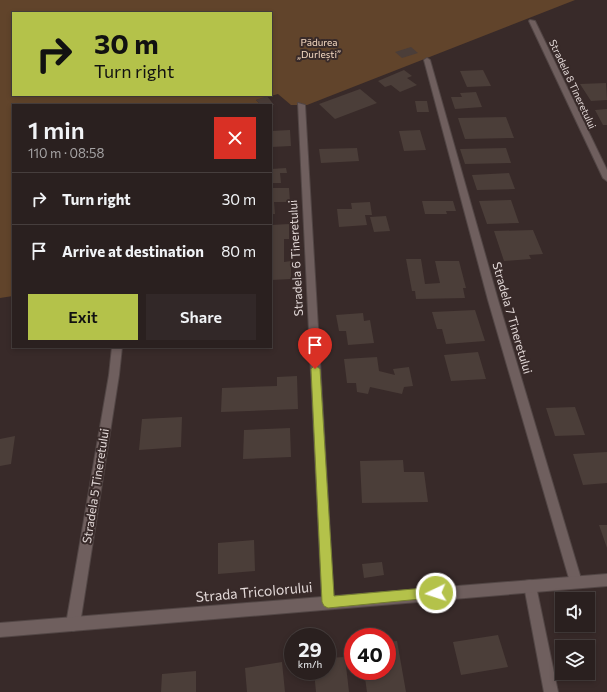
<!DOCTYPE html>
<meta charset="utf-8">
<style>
:root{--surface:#2a201f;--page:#322828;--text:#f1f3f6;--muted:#a5a3a4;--line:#463e3d;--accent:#b4c24a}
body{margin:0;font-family:Commissioner,sans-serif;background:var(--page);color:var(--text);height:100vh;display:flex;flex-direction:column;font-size:15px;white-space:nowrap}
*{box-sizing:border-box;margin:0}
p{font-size:13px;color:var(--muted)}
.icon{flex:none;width:22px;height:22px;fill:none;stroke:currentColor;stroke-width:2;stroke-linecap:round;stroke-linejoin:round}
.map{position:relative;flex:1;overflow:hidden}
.side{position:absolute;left:12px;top:104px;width:260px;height:244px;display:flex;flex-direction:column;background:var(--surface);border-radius:0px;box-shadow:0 2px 6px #0003,0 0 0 1px var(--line)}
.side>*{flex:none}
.hud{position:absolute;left:12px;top:12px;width:260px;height:84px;border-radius:0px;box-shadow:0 2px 6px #0003,0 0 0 1px var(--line);background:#b4c24a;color:#111;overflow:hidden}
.controls{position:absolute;left:555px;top:592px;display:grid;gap:8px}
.controls a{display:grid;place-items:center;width:40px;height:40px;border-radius:0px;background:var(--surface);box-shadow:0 2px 6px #0003,0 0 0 1px var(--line);font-size:20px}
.speed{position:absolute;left:284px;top:628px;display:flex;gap:8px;font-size:20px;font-weight:700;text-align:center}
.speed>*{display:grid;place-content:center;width:52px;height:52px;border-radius:50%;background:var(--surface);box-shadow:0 2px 6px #0003,0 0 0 1px var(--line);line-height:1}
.speed small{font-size:10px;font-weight:400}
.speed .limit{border:6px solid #d22;background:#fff;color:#111}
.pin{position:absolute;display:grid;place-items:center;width:34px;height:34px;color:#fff;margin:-41px -17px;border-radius:50% 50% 50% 0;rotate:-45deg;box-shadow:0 0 4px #0007}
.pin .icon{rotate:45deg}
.me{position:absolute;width:44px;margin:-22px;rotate:266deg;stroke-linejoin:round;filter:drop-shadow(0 0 3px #0008)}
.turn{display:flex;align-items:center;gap:14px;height:84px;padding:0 16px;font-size:18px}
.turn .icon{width:52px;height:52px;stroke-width:2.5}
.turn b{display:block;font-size:28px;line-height:34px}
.round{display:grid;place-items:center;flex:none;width:42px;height:42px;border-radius:0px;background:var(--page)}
.headline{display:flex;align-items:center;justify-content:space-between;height:68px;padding:0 16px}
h1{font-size:24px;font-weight:600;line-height:30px}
.action{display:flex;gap:8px;margin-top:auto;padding:8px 16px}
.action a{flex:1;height:46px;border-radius:0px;background:var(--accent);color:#111;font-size:16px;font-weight:600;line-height:46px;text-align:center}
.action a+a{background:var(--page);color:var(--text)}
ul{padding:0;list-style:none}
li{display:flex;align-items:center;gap:12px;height:52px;padding:0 16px;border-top:1px solid var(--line)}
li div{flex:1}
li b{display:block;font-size:15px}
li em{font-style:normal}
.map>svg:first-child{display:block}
</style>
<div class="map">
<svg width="607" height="692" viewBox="0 0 607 692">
<rect width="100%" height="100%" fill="#382a29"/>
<path fill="#61442b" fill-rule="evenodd" d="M0 0H575L307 105H291L278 94 256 100 261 105H13V296L0 298ZM13 13H271V95H13Z"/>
<path fill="#4b3e39" d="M411 47 418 53 402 58 395 52Z
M404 70 412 76 407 78 417 85 400 92 391 85 385 87 378 81Z
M483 70 491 86 467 87 460 71Z
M606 83 607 100 591 101 580 84Z
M360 89 377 103 335 119 319 104Z
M476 92 482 107 455 109 451 97H462L460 93Z
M267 96 274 105H261L256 100Z
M415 101H427L429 112H417Z
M607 109V125H603L595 110Z
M506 117 514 138 465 139 458 118Z
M290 130 291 146 271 147V131Z
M420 130 426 150 404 151 399 131Z
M357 148 359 161 321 163 319 149Z
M506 148 511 163 465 164 460 149Z
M286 168 287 173H280L281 183H271V169Z
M509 173 515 189 477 190 472 175Z
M271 188H289L290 202H274L275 214H271Z
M511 200 519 223 487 224 479 201Z
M422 201H453L456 211H446L447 214H425Z
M370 202 372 215H365L367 225 339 227 337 209H352L351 203Z
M386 216 390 231 374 232 370 217Z
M289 224V239H284V262L291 261V279L271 280V225Z
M533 230 543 254 529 255 531 259 504 261 494 231Z
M406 259H421L425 284 440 283 435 261H459L466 288H463L465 298 416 299 415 291H412Z
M475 310 485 341 446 344 442 329H437L432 312Z
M363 313 364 321 370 320 374 343 348 345 346 331H339L336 315Z
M478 352 486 379 451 381 444 355Z
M377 357 379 371 395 375 393 369 409 367 413 386 404 387 402 394 370 387 368 394 357 392 356 383H347L344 359Z
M297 376 298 409 221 412 222 388 277 386V377Z
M575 407 585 435 555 436 546 408Z
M182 417 181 447 139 450 142 419Z
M290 428 291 457 243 459 244 430Z
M15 436 11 464 0 466V439Z
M607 452V483L583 485 573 454Z
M403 460 404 472H424L428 502 362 503 360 461Z
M599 525H607V548Z
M254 540 255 571 218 574V543Z
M382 562 384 575 364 578 362 564Z
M498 635 508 667 461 675 453 642Z
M397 641 406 692H367L364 671H387V642Z
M345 657 349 692H316L314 671H327V658Z
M282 662 285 692H247L245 668Z
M196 671V692H161L162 674Z"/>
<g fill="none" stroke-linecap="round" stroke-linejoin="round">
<defs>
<path id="minor" d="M530 20 535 21 607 170V181L603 178 529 21Z
M427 58 430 60 498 300 582 582 581 587 576 588 571 587 570 582 488 300 424 60Z
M298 103 305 105 334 602 333 607 328 608 323 607 322 602Z
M112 347H122L119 375 80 624 78 629 73 631 68 629 66 624 109 375Z
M530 580 535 581 536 586 558 692H544L524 586 525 581Z"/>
<path id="tertiary" d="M607 574V586L0 637V623Z"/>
</defs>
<use href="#minor" stroke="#524645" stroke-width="2"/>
<use href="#tertiary" stroke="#524645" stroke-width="2"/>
<use href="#minor" fill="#6f5f5e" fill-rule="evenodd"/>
<use href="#tertiary" fill="#6f5f5e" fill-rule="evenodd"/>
</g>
<path fill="#b4c24a" stroke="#757e30" d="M315 365 320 369 334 596 436 587 441 589 442 593 441 597 328 608 324 606 322 602 311 369Z"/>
<g text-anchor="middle" stroke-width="4" stroke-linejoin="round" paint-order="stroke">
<g font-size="10" fill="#f4d8c1" stroke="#382a29">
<text x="319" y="46">Pădurea<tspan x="319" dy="12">„Durlești”</tspan></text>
</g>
<g font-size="10" fill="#e3d9d8" stroke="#382a29">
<text transform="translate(573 84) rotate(65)" y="4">Stradela 8 Tineretului</text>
</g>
<g font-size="12" fill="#e3d9d8" stroke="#382a29">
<text transform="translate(296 258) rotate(-93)" y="4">Stradela 6 Tineretului</text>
<text transform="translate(512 318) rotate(74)" y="4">Stradela 7 Tineretului</text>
<text transform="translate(96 486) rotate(-81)" y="4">Stradela 5 Tineretului</text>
</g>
<g font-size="14" fill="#e3d9d8" stroke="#382a29">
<text transform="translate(254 592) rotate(-5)" y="5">Strada Tricolorului</text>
</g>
</g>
</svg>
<div class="controls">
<a><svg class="icon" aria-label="sound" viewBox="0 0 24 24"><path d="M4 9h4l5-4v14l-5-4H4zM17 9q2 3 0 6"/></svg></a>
<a><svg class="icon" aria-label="layers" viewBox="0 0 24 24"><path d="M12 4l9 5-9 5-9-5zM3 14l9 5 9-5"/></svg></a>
</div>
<div class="speed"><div>29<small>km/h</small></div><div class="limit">40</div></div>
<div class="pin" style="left:315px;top:369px;background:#d93025"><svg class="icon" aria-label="arrive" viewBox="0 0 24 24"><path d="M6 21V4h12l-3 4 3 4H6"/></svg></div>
<svg class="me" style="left:436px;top:593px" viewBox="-20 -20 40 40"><circle r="17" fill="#b4c24a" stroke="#fff" stroke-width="3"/><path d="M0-11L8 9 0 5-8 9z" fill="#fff"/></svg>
<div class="hud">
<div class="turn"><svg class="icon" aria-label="right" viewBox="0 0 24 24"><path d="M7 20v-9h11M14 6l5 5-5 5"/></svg><div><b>30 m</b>Turn right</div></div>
</div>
<section class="side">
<div class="headline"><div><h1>1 min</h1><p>110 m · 08:58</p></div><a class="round" style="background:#d93025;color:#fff"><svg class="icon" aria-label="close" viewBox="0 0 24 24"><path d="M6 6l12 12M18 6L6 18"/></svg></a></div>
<ul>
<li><svg class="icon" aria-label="right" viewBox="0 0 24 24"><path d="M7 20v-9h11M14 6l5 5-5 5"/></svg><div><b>Turn right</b></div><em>30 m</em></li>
<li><svg class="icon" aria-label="arrive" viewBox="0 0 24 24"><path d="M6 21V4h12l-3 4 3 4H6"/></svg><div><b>Arrive at destination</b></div><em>80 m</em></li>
</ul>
<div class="action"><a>Exit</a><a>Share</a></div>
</section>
</div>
